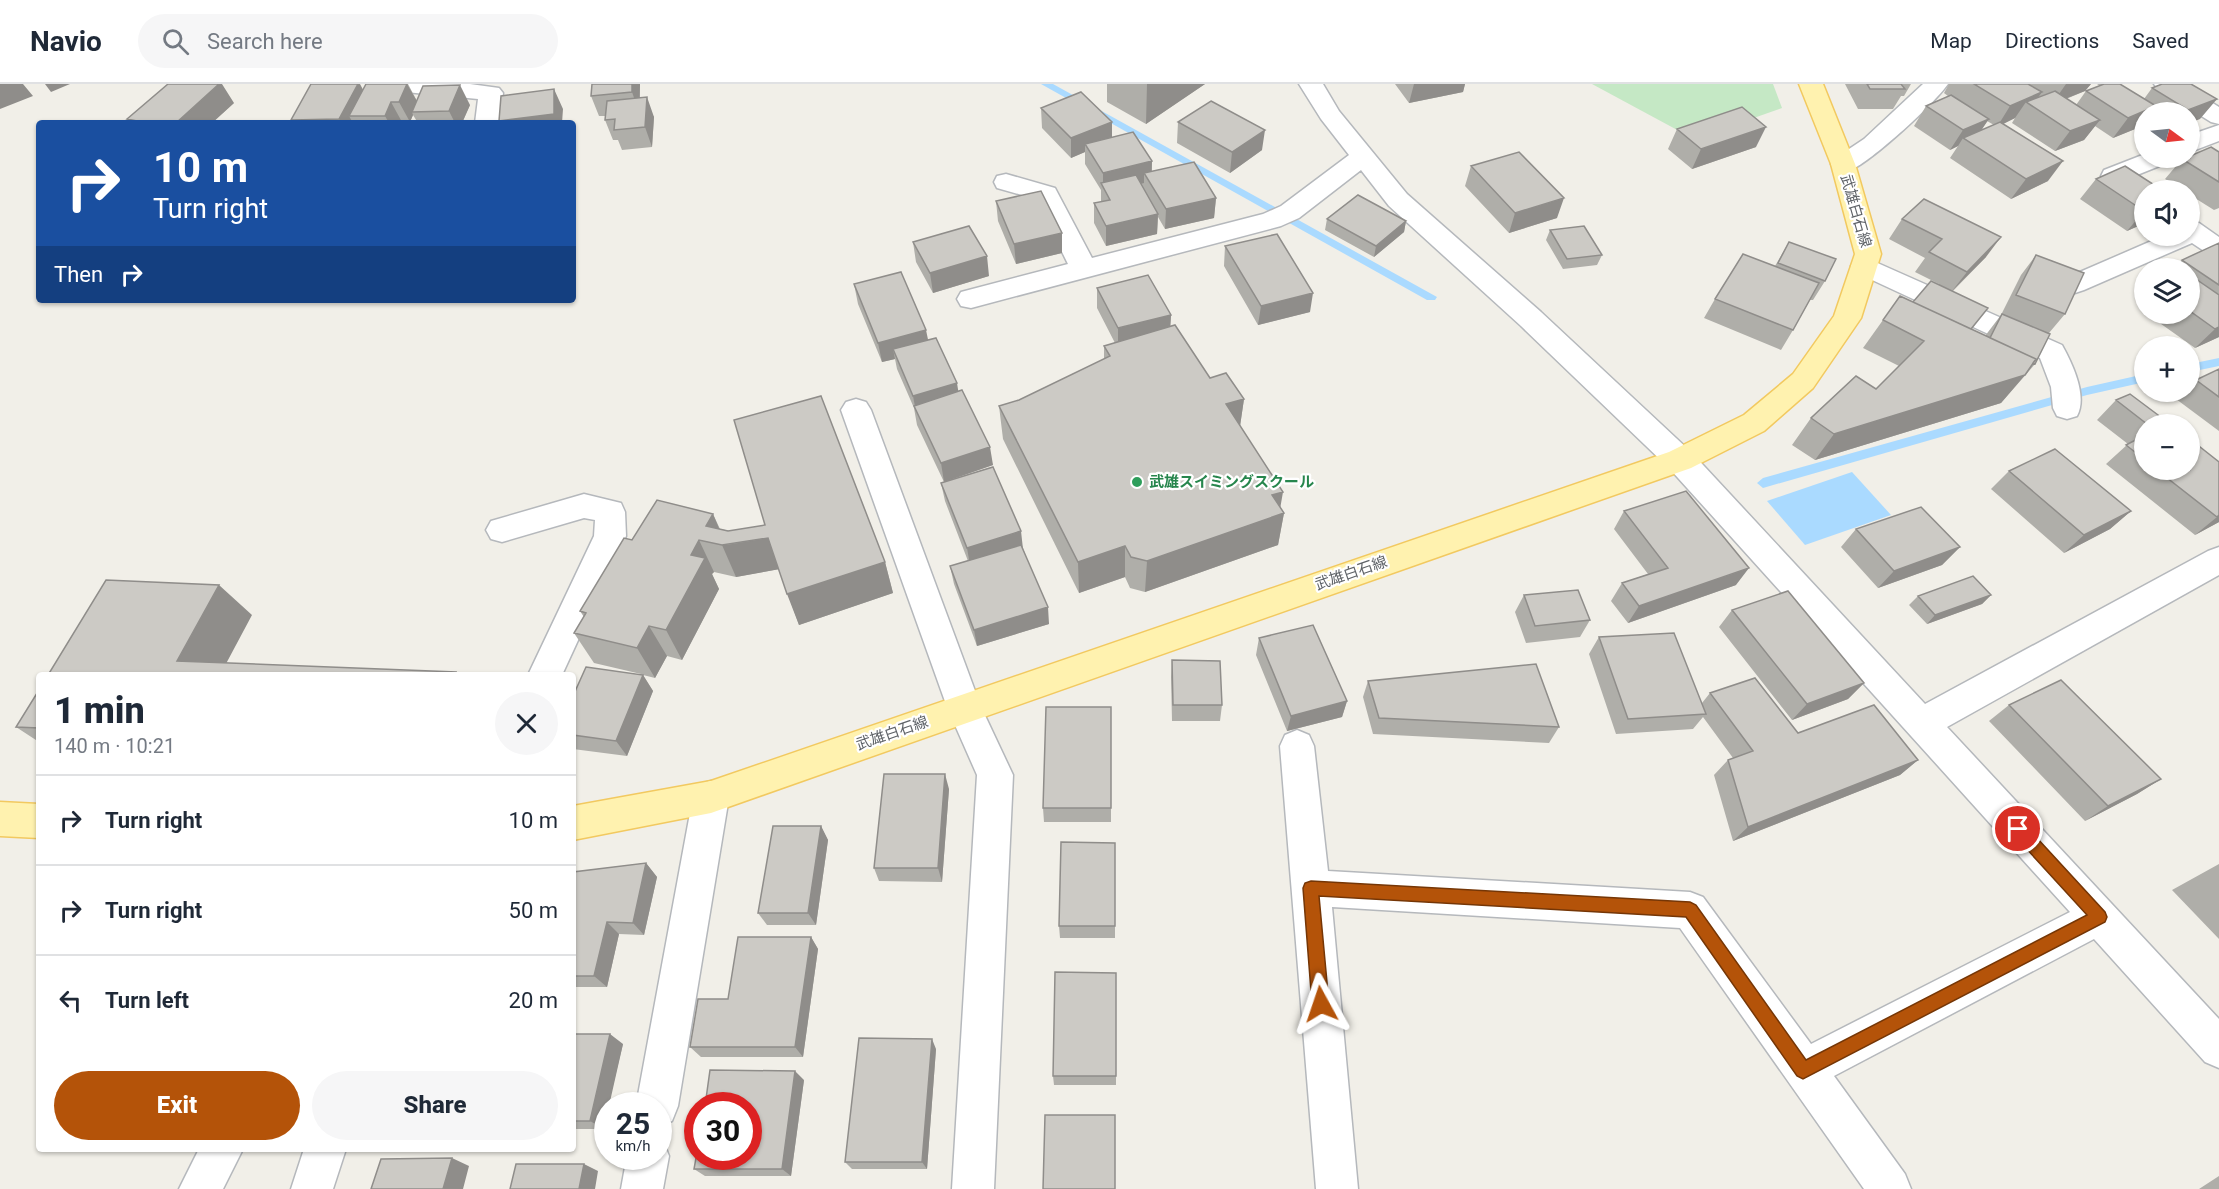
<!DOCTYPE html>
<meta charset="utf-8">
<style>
:root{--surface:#fff;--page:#f6f6f7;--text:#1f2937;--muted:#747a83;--line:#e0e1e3;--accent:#b45309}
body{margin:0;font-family:Roboto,"Noto Sans JP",sans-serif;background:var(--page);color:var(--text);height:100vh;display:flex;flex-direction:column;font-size:22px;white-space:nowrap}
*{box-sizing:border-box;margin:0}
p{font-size:20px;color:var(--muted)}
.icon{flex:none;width:33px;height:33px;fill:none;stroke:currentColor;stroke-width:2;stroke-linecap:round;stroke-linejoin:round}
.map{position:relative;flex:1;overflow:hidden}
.details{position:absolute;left:36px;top:588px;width:540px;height:480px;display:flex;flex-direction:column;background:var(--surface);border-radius:6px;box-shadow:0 2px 4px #0004}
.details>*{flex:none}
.banner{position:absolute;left:36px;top:36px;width:540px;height:183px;border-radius:6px;box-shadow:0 2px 4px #0004;background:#1a4fa0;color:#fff;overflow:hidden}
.needle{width:39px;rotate:105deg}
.controls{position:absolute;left:2134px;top:18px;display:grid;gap:12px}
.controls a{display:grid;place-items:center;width:66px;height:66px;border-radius:50%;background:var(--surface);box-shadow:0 2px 4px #0004;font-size:30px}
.speed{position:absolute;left:594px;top:1008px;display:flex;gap:12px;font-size:30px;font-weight:700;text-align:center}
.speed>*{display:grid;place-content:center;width:78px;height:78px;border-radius:50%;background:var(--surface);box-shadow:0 2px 4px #0004;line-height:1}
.speed small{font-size:15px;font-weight:400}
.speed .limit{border:9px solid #d22;background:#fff;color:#111}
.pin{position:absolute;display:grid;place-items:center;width:51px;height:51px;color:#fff;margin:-26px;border:3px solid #fff;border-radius:50%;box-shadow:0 2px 6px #0007}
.me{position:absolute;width:66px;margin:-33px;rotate:355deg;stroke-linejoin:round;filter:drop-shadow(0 0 4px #0008)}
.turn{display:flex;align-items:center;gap:21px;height:126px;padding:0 18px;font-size:27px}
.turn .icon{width:78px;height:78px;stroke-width:2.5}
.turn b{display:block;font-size:42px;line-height:51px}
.then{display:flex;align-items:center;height:57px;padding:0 18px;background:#0003;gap:12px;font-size:22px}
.round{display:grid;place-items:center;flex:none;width:63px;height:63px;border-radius:32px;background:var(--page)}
.summary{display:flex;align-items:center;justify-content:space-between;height:102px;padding:0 18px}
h1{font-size:36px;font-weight:800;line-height:45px}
.action{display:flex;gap:12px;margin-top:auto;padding:12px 18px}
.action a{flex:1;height:69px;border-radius:36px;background:var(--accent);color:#fff;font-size:24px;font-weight:800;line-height:69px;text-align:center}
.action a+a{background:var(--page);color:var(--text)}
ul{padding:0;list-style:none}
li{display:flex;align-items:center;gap:18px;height:90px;padding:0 18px;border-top:2px solid var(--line)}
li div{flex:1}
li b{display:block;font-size:22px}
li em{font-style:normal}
header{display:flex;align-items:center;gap:36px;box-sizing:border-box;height:84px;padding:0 30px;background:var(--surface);border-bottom:2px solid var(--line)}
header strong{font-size:28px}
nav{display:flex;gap:33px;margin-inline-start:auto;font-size:21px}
.search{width:420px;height:54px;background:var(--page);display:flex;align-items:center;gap:15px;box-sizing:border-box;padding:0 21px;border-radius:33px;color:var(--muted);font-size:22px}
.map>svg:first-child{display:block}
</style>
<header>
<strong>Navio</strong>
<div class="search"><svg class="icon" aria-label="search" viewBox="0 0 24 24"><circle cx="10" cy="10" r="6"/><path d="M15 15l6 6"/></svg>Search here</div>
<nav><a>Map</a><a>Directions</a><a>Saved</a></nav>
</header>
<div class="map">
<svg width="2219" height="1105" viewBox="0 0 2219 1105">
<rect width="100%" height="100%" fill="#f1efe8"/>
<path fill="#c5e8c5" d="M1592 0H1773L1782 24 1694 55Z"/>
<path fill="#aadaff" d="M1852 388 1891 431 1805 461 1767 417Z"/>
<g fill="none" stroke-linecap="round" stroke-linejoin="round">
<path fill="#aadaff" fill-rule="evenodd" d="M1041 0H1053L1437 213 1435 216H1427Z
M2219 274V282L2190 288V280Z
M2145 290V298L2087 311 1763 404 1757 399 1763 394 2087 303Z"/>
<defs>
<path id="minor" d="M383 0H470L499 4 503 9 499 39H475L478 15 395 7 387 5Z
M1299 0H1323L1339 27 1407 110 1541 228 1691 368 1925 620 2208 467 2219 463V491L1947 643 2219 935V984L2205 978 2094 855 1834 992 1905 1090 1911 1105H1864L1680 844 1332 823 1358 1105H1316L1280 662 1285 651 1297 646 1309 651 1314 662 1328 787 1690 808 1703 813 1811 960 2070 828 1669 384 1521 242 1389 122 1361 86 1299 134 1281 142 971 224 961 222 957 215 961 208 1068 180 1036 115 997 104 994 98 997 92 1006 90 1055 104 1092 174 1263 130 1281 122 1349 71 1321 35Z
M1923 0H1948C1933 21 1876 73 1853 85 1846 88 1841 87 1834 85L1831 80 1834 75 1864 55Z
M2154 0H2182L2219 23V40L2211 38 2158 5Z
M2219 41V57L2190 68V51Z
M2145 70V74H2170L2167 79 2132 93 2151 106H2145V122C2130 118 2109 105 2101 92L2104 86Z
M2190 137 2199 139 2219 153V174L2210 171 2192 159 2084 206 2075 209 2066 206 2062 200 2066 194 2163 152H2190Z
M1864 173 2062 261C2072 279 2088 312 2077 332L2067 335 2057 332 2053 324 2051 303 2040 274 1855 188 1851 182 1855 176Z
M856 315 866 318 871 326 981 623 1013 691 994 1105H952L977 691 947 623 841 326 846 318Z
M584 410 621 419 625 428 626 452 562 591H528L594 452 595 436 584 434 502 458 491 455 486 446 491 437Z
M711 697 724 701 729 713 678 1022 672 1037 658 1042V1022H636L693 713 698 701Z
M658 1055 663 1057 669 1072 663 1105H621L627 1072H658Z
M199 1065H243L223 1105H179Z
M304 1065H346L333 1105H291Z"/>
<path id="major" d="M1799 0H1823L1855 80 1881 170 1861 234 1813 304 1764 347 1691 384 711 729 573 756V722L711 697 1669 368 1744 331 1793 290 1834 232 1855 170 1831 80Z
M0 718 39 720V754L0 752Z"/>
</defs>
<use href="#minor" stroke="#b5b8bc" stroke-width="3"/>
<use href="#major" stroke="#f2c960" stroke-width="3"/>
<use href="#minor" fill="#fff" fill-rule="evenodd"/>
<use href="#major" fill="#fff2af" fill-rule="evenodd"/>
</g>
<path fill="#afaea9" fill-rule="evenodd" d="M366 0H408L417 17 470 21 462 39H418L413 31 410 38H402V39H294L291 36 363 5Z
M1107 0H1205L1146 40 1107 18Z
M1395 0H1465L1463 8 1409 19Z
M1845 0H1911L1904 12H1901L1893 25H1858Z
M1949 0H2091L2085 7 2066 15 2076 21 2086 7 2100 2 2097 0H2120L2144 15 2152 4 2162 0 2200 35 2190 28H2145V36L2140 43 2113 54 2095 42 2084 56 2055 67 2012 39 2015 34 2003 40 2048 97 2011 115 1950 74 1958 62 1950 66 1914 42 1926 22 1948 12 1944 9ZM1987 37 1994 41 1981 47Z
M640 1V14L654 33 652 63 622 66 618 56H613L605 36V32H599L591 12Z
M234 19 212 39H130L127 35Z
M1041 24 1112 53 1152 77V87L1216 114 1214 134 1165 145 1158 133 1157 150 1106 162 1094 139V119L1101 118V106L1085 80V68L1071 74 1042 44Z
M1178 38 1262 66 1230 89 1177 59Z
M1677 45 1756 63 1692 85 1668 65Z
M2219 68V124L2214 126 2190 111V106H2183L2165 95 2182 75Z
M1471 82 1557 134 1509 149 1465 102Z
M2096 95 2162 106 2145 139 2127 147 2080 115Z
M996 117 1062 169 1016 180 998 137Z
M1327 135 1406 137 1404 148 1374 173 1325 146Z
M1902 135 1986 173 1953 207 1971 245 1985 252 2001 231 2021 191 2036 171 2065 230 2049 249 2035 280 2001 319 1815 376 1792 361 1811 334 1876 305 1899 282 1863 264 1883 236 1913 218 1939 200 1915 188 1925 174 1889 155Z
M1550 146 1602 171 1597 181 1563 185 1546 156Z
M913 158 989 192 933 209 916 178Z
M1789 158 1825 197 1813 216H1810L1793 246 1781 266 1704 234 1715 215 1775 182Z
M2219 159V253L2195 264 2147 230H2190V184H2174L2182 176Z
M1225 162 1310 228 1258 241 1224 182Z
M854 200 928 256 958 308 993 381 944 398 917 341 914 324 897 285 895 275 882 278 858 220Z
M1097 204 1171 231 1170 242 1210 294 1244 315 1240 342 1280 423 1284 429 1278 461 1145 508 1130 504 1125 493 1079 509 1003 355 999 322 1019 316 1104 275V262L1115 259 1097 224Z
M2145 217V228L2139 224Z
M2219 285V347L2176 315 2184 308H2190V301L2196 296Z
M2116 316 2170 340H2145V386H2190L2219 438 2195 451 2106 380 2128 360 2097 336Z
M2009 387 2131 427 2110 445 2064 469 1991 405Z
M941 399 1023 464 1049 540 977 562 954 500 950 482 968 477 945 417Z
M1624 427 1736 501 1628 539 1611 517 1622 499 1648 490 1614 445Z
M713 430 720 445 885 478 893 509 799 541 779 485 736 493 714 488 712 490 719 505 682 576 667 572 655 594 643 591 653 607 627 672 573 665V612L641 590 594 579 574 549 584 533 580 527 632 456Z
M1856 445 1960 463 1942 481 1878 504 1841 463Z
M1524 511 1590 536 1580 553 1526 559 1515 528Z
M1991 511 1982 520 1927 540 1909 521 1918 512Z
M1732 526 1864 599 1848 615 1792 636 1719 543Z
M1599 553 1702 619 1710 609 1798 649 1918 676 1900 691 1733 757 1714 691 1728 676 1733 674 1703 633 1693 645 1616 650 1589 570Z
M1259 554 1347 617 1342 633 1287 647 1256 571Z
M1172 576 1222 621 1220 637H1172L1171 593Z
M1368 597 1559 643 1549 659 1373 650 1363 613Z
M39 606V658L16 643Z
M2009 621 2161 695 2137 710 2085 737 1989 637Z
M1111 623V738H1044L1043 724Z
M949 705 942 798 879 797 874 784Z
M821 742 828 756 816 841H767L758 829Z
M1115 759V854H1060L1059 842Z
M646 779 657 793 644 851 619 850 607 903H573V788Z
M2219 780V855L2172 806Z
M811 853 818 865 803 973H701L690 963Z
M1116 889V1001H1054L1053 992Z
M573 950 623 960 608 1022V1028L604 1045H573Z
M936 965 927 1085H852L845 1078Z
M804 996 791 1092H705L694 1085Z
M2219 1092V1105H2199Z"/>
<path fill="#8f8d8a" d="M0 0H23L33 12 0 25Z
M45 0H70L51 8Z
M219 0H222L234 19 212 39H176Z
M358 0H360L370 19 349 32 353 39H342L339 35Z
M407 0 418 19 412 28 413 31 410 38 399 18Z
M632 0H640V1L639 28 632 8Z
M1147 0H1205L1146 40Z
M1414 0H1465L1463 8 1409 19Z
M2066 0H2091L2085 7 2052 20Z
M460 1 470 21 462 39H455L449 27Z
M554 5 563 25 562 39H500L499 37Z
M2042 8 2032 22 2026 18 2015 34 1997 43 2010 22Z
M647 13 654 33 652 63 645 43Z
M2217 15 2200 35 2190 39V28H2186L2188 26Z
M391 18 402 38V39H389L385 32Z
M2156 22 2151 28H2145V36L2140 43 2113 54 2128 34Z
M1989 35 1975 55 1963 54 1958 62 1950 66 1963 46Z
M2100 36 2084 56 2055 67 2070 47Z
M1112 38V58L1085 60V68L1071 74V54Z
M1766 43 1756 63 1692 85 1701 65Z
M1265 46 1262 66 1230 89 1232 68Z
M1152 77 1151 98 1144 89V99L1107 109 1103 103V89Z
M2063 77 2048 97 2011 115 2026 95Z
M1216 114 1214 134 1165 145 1166 125Z
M1564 114 1557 134 1509 149 1515 129Z
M2144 127H2145V139L2127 147Z
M1158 130 1157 150 1106 162V142Z
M1406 137 1404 148 1374 173 1376 162Z
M1062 149V169L1016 180 1014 160Z
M2001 153 1986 173 1952 207 1967 188Z
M987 172 989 192 933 209 930 189Z
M1313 209 1310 228 1258 241 1261 222Z
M1171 231 1170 250 1118 264V244Z
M2219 243V253L2195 264 2215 245Z
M926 246 930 265H893L895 275 882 278 878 259Z
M2025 291 2001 319 1815 376 1834 350Z
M957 299 960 318 916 328 913 312Z
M1244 315 1239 349 1226 320Z
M990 363 993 381 944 398 941 379Z
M1283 408 1279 431 1284 429 1278 461 1145 508 1147 477 1272 411Z
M2131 427 2110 445 2064 469 2084 451Z
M713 430 726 461 768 454 780 485 736 493 722 461 706 442Z
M2219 431V438L2195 451 2217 433Z
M1021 447 1023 465 970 481 967 464Z
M699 456 714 488 712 490 719 505 682 576 666 546 691 471Z
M1125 462V493L1079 509 1078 478Z
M1960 463 1942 481 1878 504 1894 487Z
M885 478 893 509 799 541 787 510Z
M1749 484 1736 501 1628 539 1639 522Z
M219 501 252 531 220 591 177 577Z
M1991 511 1982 520 1927 540 1935 531Z
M1048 523 1049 540 977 562 974 546Z
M649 542 667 572 655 594 637 564Z
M643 591 653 607 627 672 616 657Z
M1864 599 1848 615 1792 636 1807 620Z
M1347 617 1342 633 1287 647 1291 632Z
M1918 676 1900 691 1733 757 1748 743Z
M945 690 949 705 942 798 938 784Z
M2161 695 2137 710 2085 737 2108 722Z
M821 742 828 756 816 841 808 829Z
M646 779 657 793 644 851 633 839Z
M607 838 619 850 607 903 594 892Z
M811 853 818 865 803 973 795 963Z
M610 950 623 960 609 1022H608V1028L604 1045 590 1037Z
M932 955 936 965 927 1085 922 1078Z
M795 987 804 996 791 1092 782 1085Z
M452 1074 469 1082 463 1105H443Z
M584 1080 598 1087 595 1105H579Z"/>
<path fill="#cccac5" stroke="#8f8d8a" stroke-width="1.5" d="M168 0H219L176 39H147L127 35Z
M311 0H358L339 35 291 36Z
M366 0H407L399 18H391L385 32H349Z
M592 0H632V8L591 12Z
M1867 0H1901L1905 5H1870Z
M1974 0H2028L2042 8 2010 22Z
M2104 0H2120L2156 22 2128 34 2086 7Z
M2162 0H2191L2217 15 2188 26 2152 4Z
M460 1 449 27 412 28 423 2Z
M554 5V30L499 37 501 12Z
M2055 7 2100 36 2070 47 2026 18Z
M1081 8 1112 38 1071 54 1041 24Z
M1951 11 1989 35 1963 46 1926 22Z
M647 13 645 43 614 46 615 35 605 36 607 17Z
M1211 17 1265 46 1232 68 1178 38Z
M1742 23 1766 43 1701 65 1677 45Z
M2000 38 2063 77 2026 95 1963 54Z
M1133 48 1152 77 1103 89 1085 60Z
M2211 63 2219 68V98L2182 75 2190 74V72Z
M1519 68 1564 114 1515 129 1471 82Z
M1194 78 1216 114 1166 125 1144 89Z
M2125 82 2162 106H2145V127H2144L2096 95Z
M1136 91 1158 130 1106 142 1094 119 1110 116 1101 99Z
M1041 107 1062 149 1014 160 996 117Z
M1358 111 1406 137 1376 162 1327 135Z
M1924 115 2001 153 1967 188 1929 168 1942 155 1902 135Z
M969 142 987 172 930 189 913 158Z
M1584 142 1602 171 1567 175 1550 146Z
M1277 150 1313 209 1261 222 1225 162Z
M1789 158 1836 175 1825 197 1778 179Z
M2219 159V201L2182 176Z
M1743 170 1819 199 1793 246 1715 215Z
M2036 171 2084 189 2065 230 2016 211Z
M901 188 926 246 878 259 854 200Z
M1148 191 1171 231 1118 244 1097 204Z
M2190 191 2219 211V243L2215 245 2190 227Z
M1931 197 1988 224 1971 245 1913 218Z
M1900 212 2036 275 2025 291 1834 350 1811 334 1856 292 1876 305 1924 257 1883 236Z
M2002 230 2050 250 2035 280 2033 279 2036 275 1990 254Z
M1175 241 1210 294 1226 289 1244 315 1226 320 1283 408 1272 411 1284 429 1147 477 1131 473 1125 462 1078 478 999 322 1019 316 1110 272 1104 262Z
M936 254 957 299 913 312 893 265Z
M2219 285V313L2196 296Z
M962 306 990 363 941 379 914 322Z
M2130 310 2170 340H2147L2116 316Z
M821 312 885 478 787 510 768 454 722 461 699 456 691 471 705 474 666 546 649 542 637 564 574 549 586 529 580 527 624 454 632 456 657 416 713 430 706 442 728 447 765 441 734 336Z
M2145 351V376L2126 361Z
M2190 355 2219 378V431L2217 433 2157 386H2190Z
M2055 365 2131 427 2084 451 2009 387Z
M993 383 1021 447 967 464 941 399Z
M1686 407 1749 484 1639 522 1622 499 1668 484 1624 427Z
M1921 423 1960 463 1894 487 1856 445Z
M1021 461 1048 523 974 546 950 482Z
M1973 492 1991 511 1935 531 1918 512Z
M106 496 219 501 177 577 456 588 455 591H48Z
M1578 506 1590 536 1535 542 1524 511Z
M1788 507 1864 599 1807 620 1732 526Z
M1313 541 1347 617 1291 632 1259 554Z
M1674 549 1706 630 1628 635 1599 553Z
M1172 576 1220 577 1222 621H1173Z
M1536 580 1559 643 1379 634 1368 597Z
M586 583 643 591 616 657 573 651V612Z
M1755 594 1798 649 1874 621 1918 676 1748 743 1728 676 1753 667 1710 609Z
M2061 596 2161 695 2108 722 2009 621Z
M39 606V644L16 643Z
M1046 623H1111V724H1043Z
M884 690H945L938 784H874Z
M773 742H821L808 829H758Z
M1061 758 1115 759V842H1059Z
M646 779 633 839 607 838 594 892H573V788Z
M738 853H811L795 963H690L698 915H728Z
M1055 888 1116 889V992H1053Z
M573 950H610L590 1037H573Z
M859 954 932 955 922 1078H845Z
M710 986 795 987 782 1085H694L698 1063V1072H748V1022H705Z
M1045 1031H1115V1105H1043Z
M452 1074 443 1105H371L381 1075Z
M516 1080H584L579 1105H510Z"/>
<path fill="#b45309" stroke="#753606" stroke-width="1.5" d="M2018 738 2024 740 2105 828 2107 833 2105 838 1803 995 1797 992 1686 833 1319 812 1329 920 1326 926 1321 928 1315 926 1312 920 1303 804 1305 799 1311 797 1690 818 1696 821 1806 976 2087 831 2013 750 2011 745 2013 740Z"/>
<circle fill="#2e9e5b" stroke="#fff" stroke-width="2" cx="1137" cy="398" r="6"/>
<g text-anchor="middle" stroke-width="4.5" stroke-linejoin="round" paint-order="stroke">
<g font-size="15" fill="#5f6368" stroke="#fff">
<text transform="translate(1856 127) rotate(74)" y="5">武雄白石線</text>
<text transform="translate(1351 489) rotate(-19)" y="5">武雄白石線</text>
<text transform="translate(892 649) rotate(-19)" y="5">武雄白石線</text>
</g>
<g font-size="15" font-weight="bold" fill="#27864d" stroke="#fff" text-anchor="start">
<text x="1149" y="403">武雄スイミングスクール</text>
</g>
</g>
</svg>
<div class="controls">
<a><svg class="needle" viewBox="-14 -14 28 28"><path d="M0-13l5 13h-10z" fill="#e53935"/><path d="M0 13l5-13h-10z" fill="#747a83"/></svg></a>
<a><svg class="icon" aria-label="sound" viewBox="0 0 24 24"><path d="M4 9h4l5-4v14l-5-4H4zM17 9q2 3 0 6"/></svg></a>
<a><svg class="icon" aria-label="layers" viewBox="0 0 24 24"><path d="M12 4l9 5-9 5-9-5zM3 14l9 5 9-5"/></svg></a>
<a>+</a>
<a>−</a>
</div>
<div class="speed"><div>25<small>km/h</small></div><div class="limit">30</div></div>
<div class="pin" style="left:2018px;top:745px;background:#d93025"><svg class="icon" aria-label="arrive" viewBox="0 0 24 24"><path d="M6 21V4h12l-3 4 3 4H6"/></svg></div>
<svg class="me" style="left:1321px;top:920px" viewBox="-20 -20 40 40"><path d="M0-17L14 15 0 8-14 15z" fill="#b45309" stroke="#fff" stroke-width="4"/></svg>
<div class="banner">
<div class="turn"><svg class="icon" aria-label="right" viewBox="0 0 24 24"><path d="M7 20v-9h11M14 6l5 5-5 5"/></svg><div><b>10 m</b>Turn right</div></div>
<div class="then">Then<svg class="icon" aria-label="right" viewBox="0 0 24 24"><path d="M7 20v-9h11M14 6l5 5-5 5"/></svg></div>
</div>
<section class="details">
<div class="summary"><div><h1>1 min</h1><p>140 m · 10:21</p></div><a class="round"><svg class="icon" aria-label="close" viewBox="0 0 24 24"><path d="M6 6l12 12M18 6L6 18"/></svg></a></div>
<ul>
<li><svg class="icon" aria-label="right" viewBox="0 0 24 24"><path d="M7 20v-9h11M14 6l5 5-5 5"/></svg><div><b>Turn right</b></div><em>10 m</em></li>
<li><svg class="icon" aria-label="right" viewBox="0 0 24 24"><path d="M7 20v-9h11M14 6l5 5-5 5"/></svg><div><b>Turn right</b></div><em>50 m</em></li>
<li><svg class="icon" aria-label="left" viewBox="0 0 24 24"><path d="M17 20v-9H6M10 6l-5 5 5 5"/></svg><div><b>Turn left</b></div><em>20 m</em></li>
</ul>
<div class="action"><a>Exit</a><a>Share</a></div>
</section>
</div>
